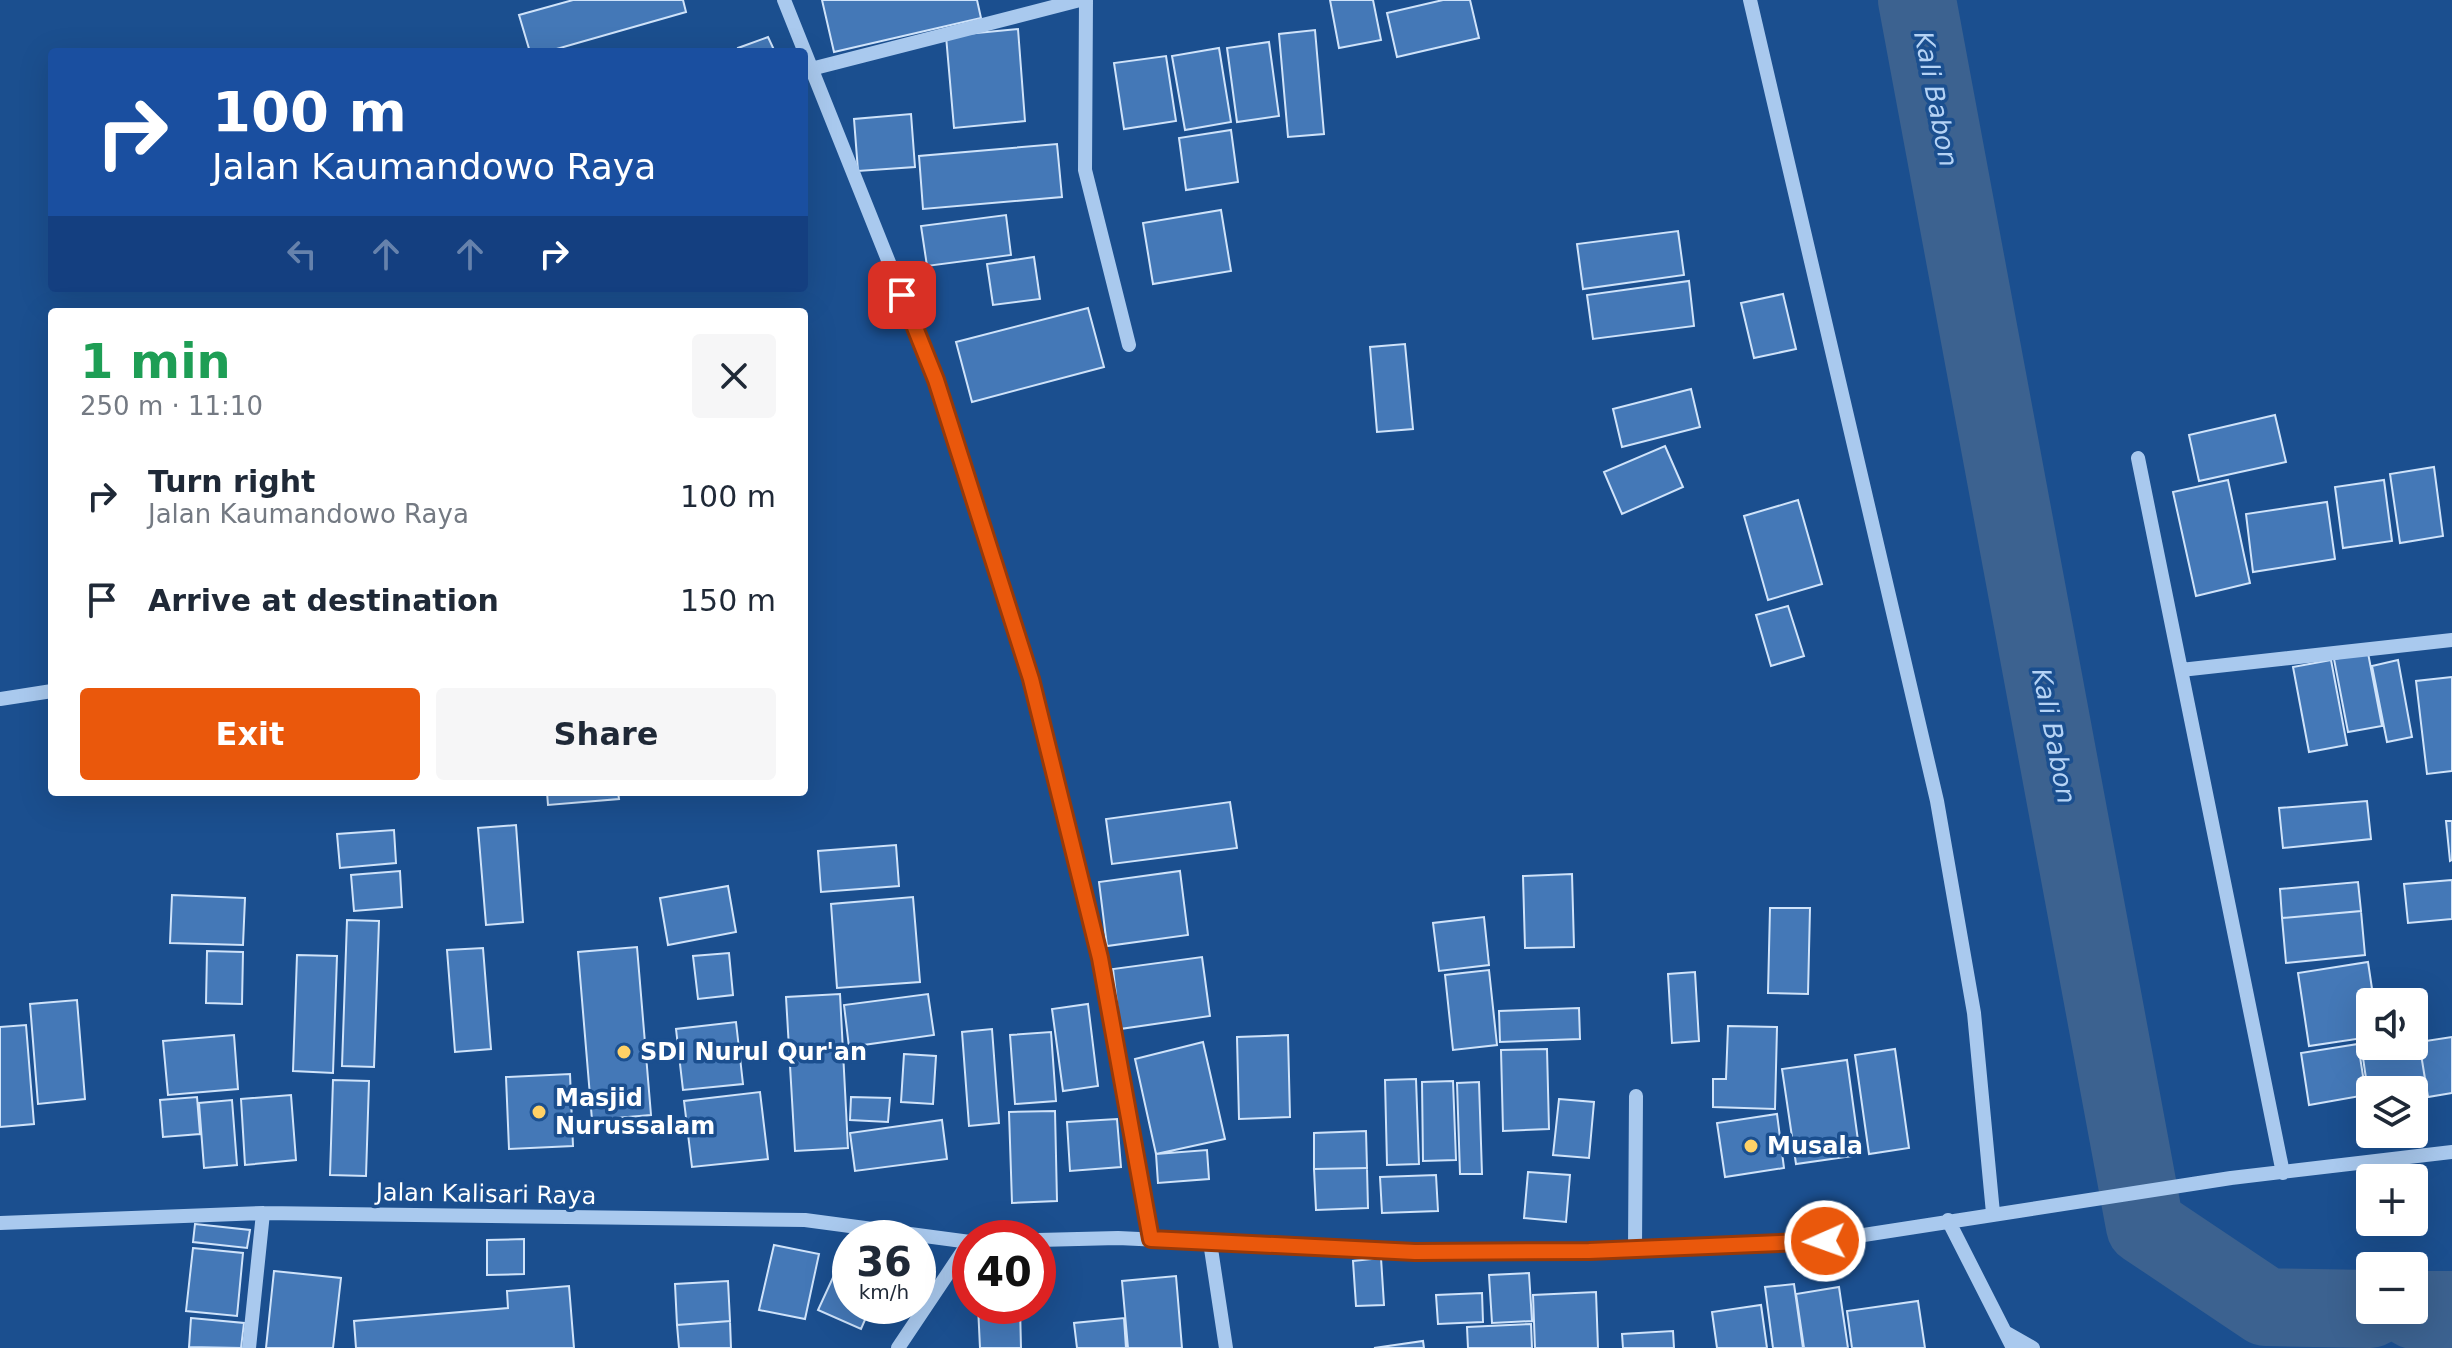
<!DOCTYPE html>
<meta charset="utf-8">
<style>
:root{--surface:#fff;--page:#f6f6f7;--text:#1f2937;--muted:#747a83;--accent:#ea580c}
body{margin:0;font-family:"DejaVu Sans",sans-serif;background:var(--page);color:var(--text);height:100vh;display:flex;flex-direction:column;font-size:30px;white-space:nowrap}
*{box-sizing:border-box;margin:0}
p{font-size:26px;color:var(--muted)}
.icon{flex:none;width:44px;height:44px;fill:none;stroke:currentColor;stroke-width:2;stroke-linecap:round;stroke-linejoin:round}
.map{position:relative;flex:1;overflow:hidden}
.side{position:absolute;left:48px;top:308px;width:760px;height:488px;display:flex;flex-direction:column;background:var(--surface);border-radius:8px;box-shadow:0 8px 32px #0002}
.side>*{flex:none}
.hud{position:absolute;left:48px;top:48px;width:760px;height:244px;border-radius:8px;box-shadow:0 8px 32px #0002;background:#1a4fa0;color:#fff;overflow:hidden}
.controls{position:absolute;left:2356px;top:988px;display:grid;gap:16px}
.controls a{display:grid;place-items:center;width:72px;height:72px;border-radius:8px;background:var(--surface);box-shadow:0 8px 32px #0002;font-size:40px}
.speed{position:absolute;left:832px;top:1220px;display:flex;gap:16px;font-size:40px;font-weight:700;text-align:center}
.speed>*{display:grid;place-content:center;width:104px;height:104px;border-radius:50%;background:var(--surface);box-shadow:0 8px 32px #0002;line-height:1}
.speed small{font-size:20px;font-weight:400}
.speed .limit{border:12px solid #d22;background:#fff;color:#111}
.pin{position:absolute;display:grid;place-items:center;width:68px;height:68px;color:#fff;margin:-34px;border-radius:16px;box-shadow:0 4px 12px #0006}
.me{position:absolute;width:88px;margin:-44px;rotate:268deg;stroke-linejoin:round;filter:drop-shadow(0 0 6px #0008)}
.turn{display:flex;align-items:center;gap:28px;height:168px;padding:0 32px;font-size:36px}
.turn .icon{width:104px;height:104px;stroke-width:2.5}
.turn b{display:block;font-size:56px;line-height:68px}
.lanes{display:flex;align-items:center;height:76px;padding:0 32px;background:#0003;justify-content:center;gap:40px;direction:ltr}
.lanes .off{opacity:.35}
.round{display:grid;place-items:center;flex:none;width:84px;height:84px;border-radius:8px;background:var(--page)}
.head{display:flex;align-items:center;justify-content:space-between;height:136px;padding:0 32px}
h1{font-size:48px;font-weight:600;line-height:60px;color:#1e9e55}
.primary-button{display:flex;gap:16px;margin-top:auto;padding:16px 32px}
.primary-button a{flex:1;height:92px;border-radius:8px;background:var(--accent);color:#fff;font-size:32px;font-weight:600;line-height:92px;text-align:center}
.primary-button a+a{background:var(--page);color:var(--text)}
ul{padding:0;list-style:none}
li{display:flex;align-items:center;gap:24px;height:104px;padding:0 32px}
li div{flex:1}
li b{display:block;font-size:30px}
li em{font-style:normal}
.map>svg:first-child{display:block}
</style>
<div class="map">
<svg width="2452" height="1348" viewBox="0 0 2452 1348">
<rect width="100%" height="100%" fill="#1b4f8f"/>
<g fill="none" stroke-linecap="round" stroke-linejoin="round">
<path stroke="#3c6290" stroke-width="78" d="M1917 0 2145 1226 2266 1307 2370 1309
M2414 1310H2452"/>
</g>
<path fill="#4478b7" stroke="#cfe3fa" stroke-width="2" d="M573 0H683L686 12 546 52H530L519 15Z
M822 0H977L981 18 834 52Z
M1330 0H1373L1381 40 1339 48Z
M1443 0H1470L1479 38 1397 57 1387 13Z
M1018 29 1025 121 954 128 946 36Z
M1315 30 1324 134 1288 137 1279 34Z
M768 37 775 52H739L738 48Z
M1269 42 1279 116 1237 122 1227 48Z
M1219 48 1231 122 1185 130 1172 56Z
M1166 56 1176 121 1124 129 1114 63Z
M911 114 915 167 858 171 854 119Z
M1231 130 1238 182 1186 190 1179 138Z
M1057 144 1062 197 923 209 919 156Z
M1221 210 1231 271 1153 284 1143 223Z
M1006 215 1011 255 927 266 921 226Z
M1678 231 1684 275 1583 289 1577 244Z
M1034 257 1040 299 993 305 987 264Z
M1689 281 1694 326 1593 339 1587 295Z
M1783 294 1796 349 1754 358 1741 303Z
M1088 308 1104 367 972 402 956 342Z
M1405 344 1413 429 1377 432 1370 347Z
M1691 389 1700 427 1622 447 1613 409Z
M2275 415 2286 462 2199 481 2189 435Z
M1665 446 1683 487 1622 514 1604 472Z
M2434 467 2443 536 2400 543 2390 474Z
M2228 480 2250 583 2196 596 2173 492Z
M2384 480 2392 541 2343 548 2335 487Z
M1798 500 1822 584 1768 600 1744 516Z
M2327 502 2335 559 2253 572 2246 514Z
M1788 606 1804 656 1771 666 1756 615Z
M2368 653 2382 726 2348 732 2334 659Z
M2331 660 2347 745 2309 752 2293 667Z
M2398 660 2412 737 2387 742 2372 666Z
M2452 677V771L2427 774 2416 681Z
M547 792H618L619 799 548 805Z
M2367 801 2371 839 2283 848 2279 808Z
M1230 802 1237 848 1112 864 1106 819Z
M2446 821H2452V860L2450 861Z
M516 825 523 922 486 925 478 828Z
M394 830 396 863 340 868 337 834Z
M896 845 899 886 821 892 818 851Z
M400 871 402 907 354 911 351 875Z
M1180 871 1188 935 1107 946 1099 882Z
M1572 874 1574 947 1525 948 1523 876Z
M2452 880V919L2408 923 2404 884Z
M2358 882 2361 911 2282 918 2280 889Z
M728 886 736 932 668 945 660 898Z
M172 895 245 898 243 945 170 943Z
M913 897 920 982 837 988 831 904Z
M1770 908H1810L1808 994 1768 993Z
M2361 911 2365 955 2286 963 2282 918Z
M1484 917 1489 965 1439 971 1433 923Z
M347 920 379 921 374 1067 342 1066Z
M637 947 651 1115 592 1120 578 952Z
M483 948 491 1049 455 1052 447 950Z
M207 951 243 952 242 1004 206 1003Z
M729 953 733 995 698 999 693 956Z
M297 955 337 956 333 1073 293 1071Z
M1202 957 1210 1016 1120 1029 1113 969Z
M2368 962 2374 1002H2370V1037L2309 1046 2298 973Z
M1489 970 1497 1045 1453 1050 1445 975Z
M1695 972 1699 1041 1672 1043 1668 974Z
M840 994 848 1148 795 1151 786 997Z
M928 994 934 1035 849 1047 844 1005Z
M77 1000 85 1099 38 1104 30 1004Z
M1088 1004 1098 1086 1063 1091 1052 1009Z
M1579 1008 1580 1039 1500 1042 1499 1011Z
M736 1022 743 1084 683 1090 676 1029Z
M26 1025 34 1124 0 1127V1027Z
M1728 1026 1777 1027 1775 1109 1713 1107V1079H1726Z
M992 1029 999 1123 969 1126 962 1032Z
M1051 1032 1056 1101 1015 1104 1010 1035Z
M234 1035 238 1089 168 1095 163 1041Z
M1288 1035 1290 1117 1239 1119 1237 1037Z
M2452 1037V1093L2428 1097 2419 1042Z
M1203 1042 1225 1139 1156 1154 1135 1059Z
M2419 1042 2428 1097 2414 1099V1090H2370V1106L2362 1051Z
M2358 1044 2366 1095 2309 1105 2301 1053Z
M1547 1049 1549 1129 1503 1131 1501 1050Z
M1895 1049 1909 1148 1869 1154 1855 1055Z
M904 1054 936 1056 933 1104 901 1102Z
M1847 1060 1860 1155 1796 1164 1782 1069Z
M570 1074 573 1146 509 1149 506 1077Z
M1416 1079 1419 1164 1387 1165 1385 1080Z
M333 1080 369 1081 366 1176 330 1175Z
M1453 1081 1456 1160 1423 1161 1422 1082Z
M1479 1082 1482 1174H1460L1457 1083Z
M760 1092 768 1159 692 1167 684 1101Z
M291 1095 296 1160 245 1165 241 1099Z
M197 1097 200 1134 163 1137 160 1100Z
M851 1097 890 1098 888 1122 850 1120Z
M1559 1099 1594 1102 1589 1158 1553 1155Z
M232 1100 237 1165 204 1168 199 1103Z
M1055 1111 1057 1201 1012 1203 1009 1112Z
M1777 1114 1784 1168 1725 1177 1717 1123Z
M1117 1119 1121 1167 1070 1171 1067 1122Z
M942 1120 947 1159 855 1171 850 1133Z
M1366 1131 1367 1168 1314 1169V1133Z
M1207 1150 1209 1179 1158 1183 1156 1154Z
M1367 1168 1368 1208 1316 1210 1314 1169Z
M1528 1172 1570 1175 1566 1222 1524 1218Z
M1436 1175 1438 1211 1382 1213 1380 1177Z
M195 1224 250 1230 247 1248 193 1242Z
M524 1239V1274L487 1275V1240Z
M774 1245 819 1254 805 1319 759 1310Z
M193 1248 243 1253 237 1316 186 1311Z
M1381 1258 1384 1305 1356 1306 1353 1261Z
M274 1271 341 1278 333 1348H266Z
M836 1271 850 1277V1306H871L861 1329 818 1310Z
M1529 1273 1532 1321 1492 1323 1489 1275Z
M1176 1276 1182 1348H1128L1122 1281Z
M728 1281 730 1321 677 1325 675 1284Z
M1794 1284 1803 1348H1773L1765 1287Z
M569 1286 574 1348H356L354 1321 508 1308 507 1291Z
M1839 1287 1848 1348H1804L1796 1294Z
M1596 1292 1598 1348H1535L1533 1295Z
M1482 1293 1483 1322 1438 1324 1436 1295Z
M1918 1301 1925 1348H1852L1847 1311Z
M1761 1305 1767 1348H1717L1712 1312Z
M978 1306H1020L1021 1348H980Z
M191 1318 244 1323 241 1348 189 1347Z
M1124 1318 1126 1348H1077L1074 1323Z
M730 1321 731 1348H679L677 1325Z
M1531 1324 1532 1348H1468L1467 1327Z
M1673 1331 1674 1348H1623L1622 1334Z
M1423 1341 1424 1348H1374Z"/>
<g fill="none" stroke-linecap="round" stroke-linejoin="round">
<path stroke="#a9c9ee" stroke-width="14" d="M784 0 936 380 1031 679 1100 958 1151 1239
M1086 0 1085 170 1129 345
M1750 0 1937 801 1974 1013 1993 1213
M811 69 1080 0
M2138 458 2283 1173
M2181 670 2452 640
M0 699 52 691
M1948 1220 2013 1348
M0 1223 263 1213 805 1220 970 1242
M1038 1240 1118 1238 1415 1252 1589 1251 1825 1241 2231 1178 2452 1152
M1210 1242 1226 1348
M1635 1248 1636 1096
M2005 1332 2033 1348
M249 1348 263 1213
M898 1348 969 1242"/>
</g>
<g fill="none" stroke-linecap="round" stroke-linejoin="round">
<defs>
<path id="route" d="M902 295 936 380 1031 679 1100 958 1151 1239 1415 1252 1589 1251 1825 1241"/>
</defs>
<use href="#route" stroke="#983908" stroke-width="20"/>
<use href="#route" stroke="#ea580c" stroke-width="14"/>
</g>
<g fill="#ffd166" stroke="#1b4f8f" stroke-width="3">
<circle cx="624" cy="1052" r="8"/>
<circle cx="539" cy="1112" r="8"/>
<circle cx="1751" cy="1146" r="8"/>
</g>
<g text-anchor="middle" stroke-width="7" stroke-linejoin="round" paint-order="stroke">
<g font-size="24" font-weight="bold" fill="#fff" stroke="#1b4f8f" text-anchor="start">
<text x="640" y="1060">SDI Nurul Qur'an</text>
<text x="555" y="1106">Masjid<tspan x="555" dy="28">Nurussalam</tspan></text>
<text x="1767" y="1154">Musala</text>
</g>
<g font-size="24" fill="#fff" stroke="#1b4f8f">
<text transform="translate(486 1194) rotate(1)" y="8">Jalan Kalisari Raya</text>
</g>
<g font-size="26" font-style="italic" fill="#b5d3f5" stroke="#1b4f8f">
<text transform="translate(1936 99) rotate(79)" y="9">Kali Babon</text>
<text transform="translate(2054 736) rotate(79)" y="9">Kali Babon</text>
</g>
</g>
</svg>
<div class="controls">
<a><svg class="icon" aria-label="sound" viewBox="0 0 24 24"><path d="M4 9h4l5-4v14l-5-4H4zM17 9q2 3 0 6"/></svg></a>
<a><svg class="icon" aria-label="layers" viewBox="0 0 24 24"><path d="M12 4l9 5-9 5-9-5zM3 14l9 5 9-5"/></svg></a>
<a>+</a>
<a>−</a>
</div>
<div class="speed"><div>36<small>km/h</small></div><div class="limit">40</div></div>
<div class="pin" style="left:902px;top:295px;background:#d93025"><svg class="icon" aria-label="arrive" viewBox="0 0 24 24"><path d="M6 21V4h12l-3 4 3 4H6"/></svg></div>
<svg class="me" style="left:1825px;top:1241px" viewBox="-20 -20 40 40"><circle r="17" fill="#ea580c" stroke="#fff" stroke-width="3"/><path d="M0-11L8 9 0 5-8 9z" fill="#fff"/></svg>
<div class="hud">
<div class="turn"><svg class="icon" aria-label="right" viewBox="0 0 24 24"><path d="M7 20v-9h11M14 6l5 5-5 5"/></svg><div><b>100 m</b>Jalan Kaumandowo Raya</div></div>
<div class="lanes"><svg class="icon off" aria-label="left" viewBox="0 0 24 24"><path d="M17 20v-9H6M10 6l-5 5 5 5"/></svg><svg class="icon off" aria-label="ahead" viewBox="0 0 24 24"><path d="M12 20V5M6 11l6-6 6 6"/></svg><svg class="icon off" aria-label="ahead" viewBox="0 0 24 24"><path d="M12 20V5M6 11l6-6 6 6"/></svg><svg class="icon" aria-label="right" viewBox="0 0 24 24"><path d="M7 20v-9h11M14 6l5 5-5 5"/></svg></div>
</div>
<section class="side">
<div class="head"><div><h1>1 min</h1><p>250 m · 11:10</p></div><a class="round"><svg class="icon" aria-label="close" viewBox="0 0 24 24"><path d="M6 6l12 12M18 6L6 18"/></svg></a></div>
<ul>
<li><svg class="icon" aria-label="right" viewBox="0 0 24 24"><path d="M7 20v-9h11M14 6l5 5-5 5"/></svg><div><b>Turn right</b><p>Jalan Kaumandowo Raya</p></div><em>100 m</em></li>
<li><svg class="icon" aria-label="arrive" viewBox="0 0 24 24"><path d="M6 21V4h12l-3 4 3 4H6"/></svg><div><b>Arrive at destination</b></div><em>150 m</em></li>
</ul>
<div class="primary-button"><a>Exit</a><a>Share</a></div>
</section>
</div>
